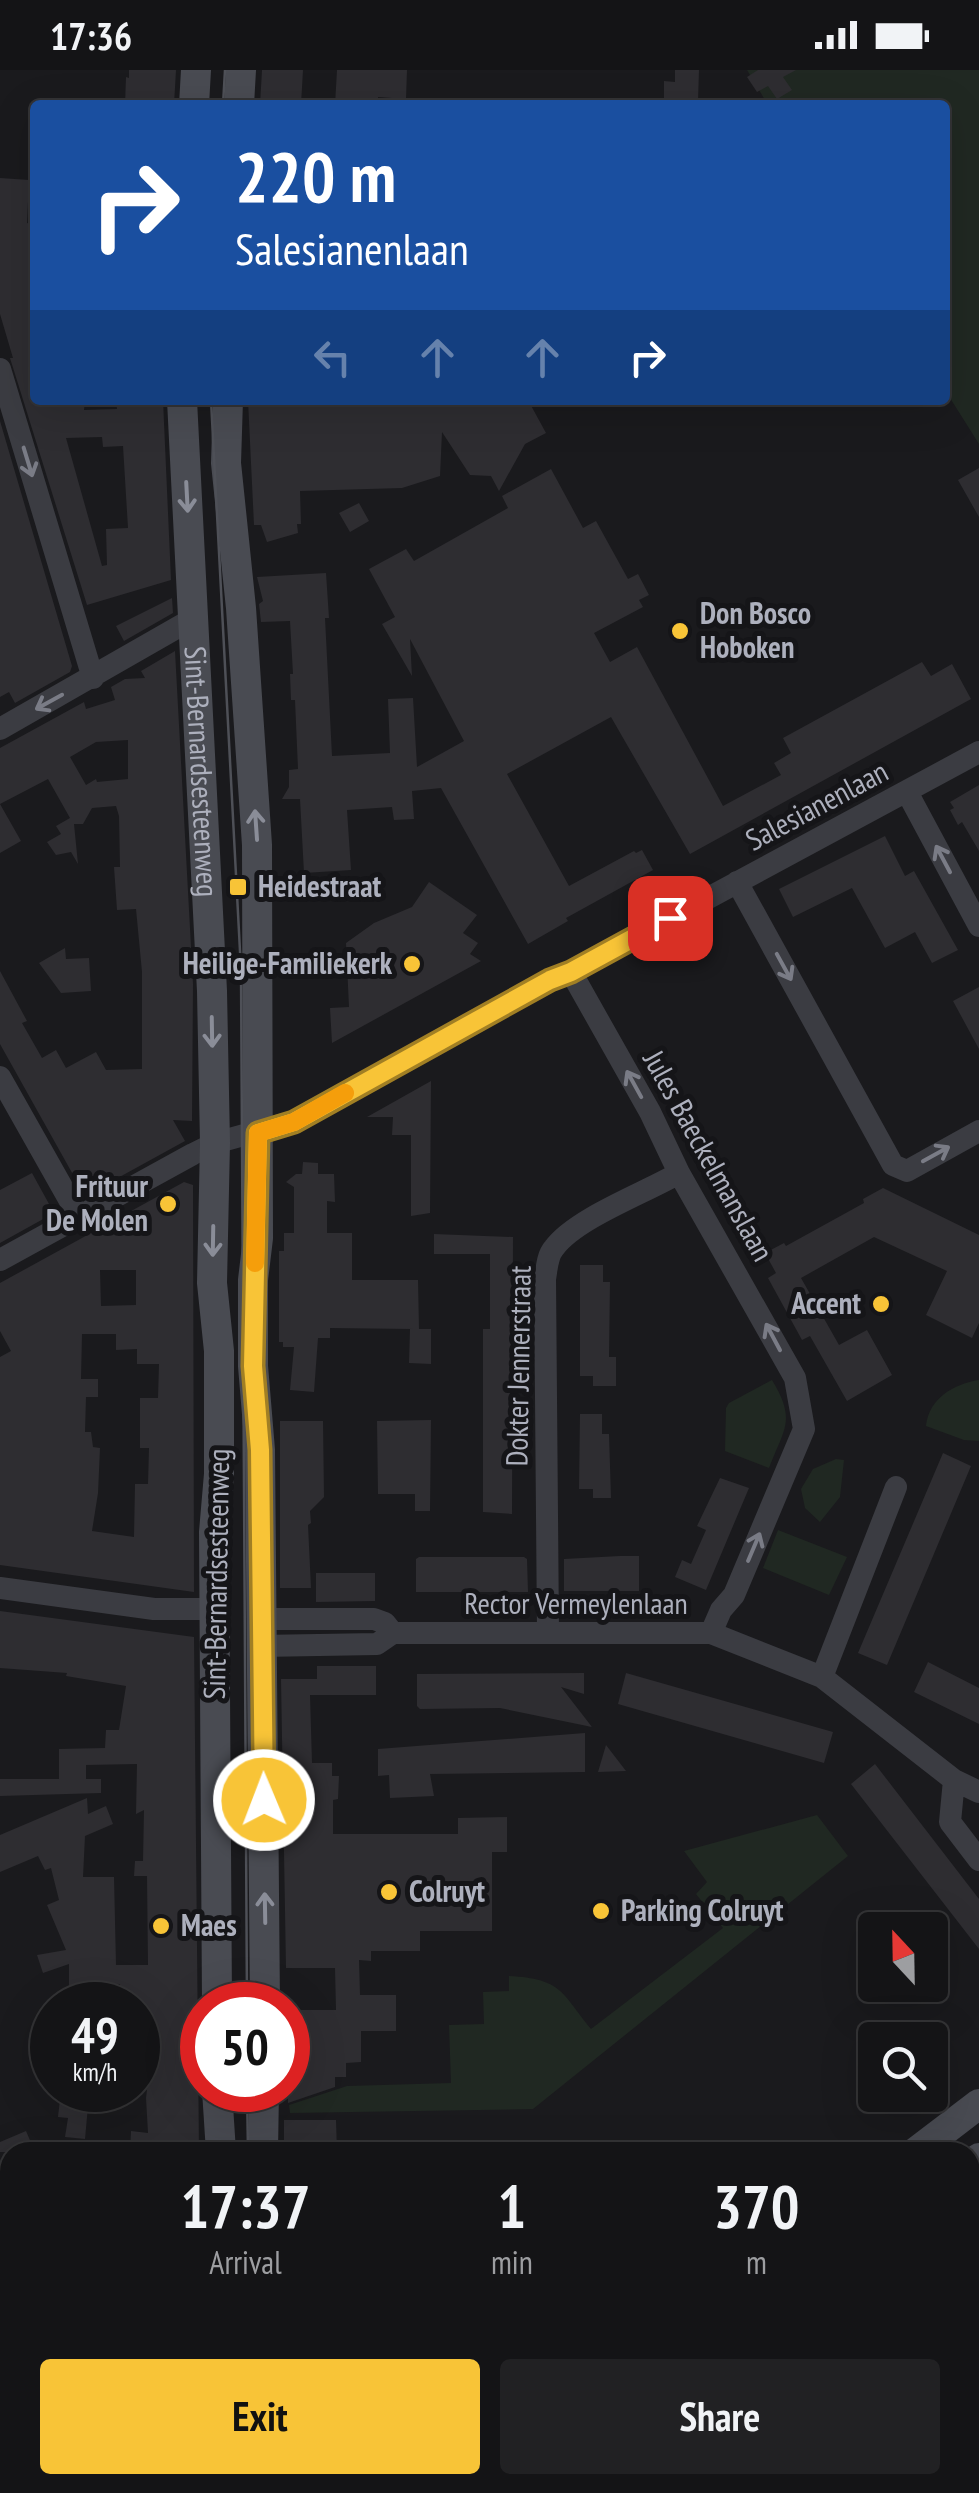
<!DOCTYPE html>
<style>
:root{--surface:#141416;--page:#212123;--text:#f1f3f6;--muted:#9d9ea1;--line:#333335;--accent:#f8c437}
body{margin:0;font-family:"PT Sans Narrow",sans-serif;background:var(--page);color:var(--text);height:100vh;display:flex;flex-direction:column;font-size:38px;white-space:nowrap}
*{box-sizing:border-box;margin:0}
p{font-size:32px;color:var(--muted)}
.icon{flex:none;width:55px;height:55px;fill:none;stroke:currentColor;stroke-width:2;stroke-linecap:round;stroke-linejoin:round}
.map{position:relative;flex:1;overflow:hidden}
.details{position:absolute;left:0px;top:2072px;width:980px;height:352px;display:flex;flex-direction:column;background:var(--surface);border-radius:30px 30px 0 0;box-shadow:0 10px 40px #0002,0 0 0 2px var(--line)}
.details>*{flex:none}
.hud{position:absolute;left:30px;top:30px;width:920px;height:305px;border-radius:10px;box-shadow:0 10px 40px #0002,0 0 0 2px var(--line);background:#1a4fa0;color:#fff;overflow:hidden}
.needle{width:65px;rotate:338deg}
.tools{position:absolute;left:858px;top:1842px;display:grid;gap:20px}
.tools a{display:grid;place-items:center;width:90px;height:90px;border-radius:10px;background:var(--surface);box-shadow:0 10px 40px #0002,0 0 0 2px var(--line);font-size:50px}
.speed{position:absolute;left:30px;top:1912px;display:flex;gap:20px;font-size:50px;font-weight:700;text-align:center}
.speed>*{display:grid;place-content:center;width:130px;height:130px;border-radius:50%;background:var(--surface);box-shadow:0 10px 40px #0002,0 0 0 2px var(--line);line-height:1}
.speed small{font-size:25px;font-weight:400}
.speed .limit{border:15px solid #d22;background:#fff;color:#111}
.pin{position:absolute;display:grid;place-items:center;width:85px;height:85px;color:#fff;margin:-42px;border-radius:20px;box-shadow:0 5px 15px #0006}
.me{position:absolute;width:110px;margin:-55px;rotate:359deg;stroke-linejoin:round;filter:drop-shadow(0 0 8px #0008)}
.turn{display:flex;align-items:center;gap:35px;height:210px;padding:0 40px;font-size:45px}
.turn .icon{width:130px;height:130px;stroke-width:2.5}
.turn b{display:block;font-size:70px;line-height:85px}
.lanes{display:flex;align-items:center;height:95px;padding:0 40px;background:#0003;justify-content:center;gap:50px;direction:ltr}
.lanes .off{opacity:.35}
.eta{display:flex;justify-content:space-evenly;align-items:center;height:170px;text-align:center}
.eta b{font-size:60px;font-weight:700;line-height:70px}
.button{display:flex;gap:20px;margin-top:auto;padding:20px 40px}
.button a{flex:1;height:115px;border-radius:10px;background:var(--accent);color:#111;font-size:40px;font-weight:700;line-height:115px;text-align:center}
.button a+a{background:var(--page);color:var(--text)}
.status{display:flex;justify-content:space-between;align-items:center;height:70px;padding:0 50px;background:var(--surface);direction:ltr}
.status svg{height:28px;fill:currentColor}
.map>svg:first-child{display:block}
</style>
<div class="status"><b>17:36</b><svg viewBox="0 0 49 12"><path d="M0 12V9h3v3zM5 12V6h3v6zM10 12V3h3v9zM15 12V0h3v12zM26 1h20v11H26zM47 4h2v5h-2z"/></svg></div>
<div class="map">
<svg width="979" height="2423" viewBox="0 0 979 2423">
<rect width="100%" height="100%" fill="#1a1a1d"/>
<path fill="#202822" d="M747 0H979V374L945 320V35H768Z
M772 1310C796 1350 785 1357 769 1398L725 1381 726 1338 729 1333Z
M979 1310V1371L964 1370 926 1356C929 1328 954 1314 979 1310Z
M836 1389 844 1390 840 1427 820 1452 805 1438 801 1419 813 1399Z
M778 1460 847 1487 829 1525 763 1498Z
M817 1745 848 1786 533 2039 290 2043 289 2035 347 2016 451 2013 449 1955 484 1954 483 1922 509 1921V1906C562 1909 561 1922 591 1959L723 1858 696 1824 707 1812 684 1781Z
M979 2123V2423H591L602 2415H970V2130Z
M3 2290 10 2305V2415H45L50 2423H0V2292Z"/>
<path fill="#2f3842" d="M979 2143V2231L970 2236V2150Z"/>
<path fill="#2e2d31" fill-rule="evenodd" d="M129 0H176L174 35H125L126 7 129 8Z
M262 0H303L301 35H260Z
M337 0H407L406 29 378 27V35H335Z
M675 0H699L698 31 664 30V11L675 12Z
M758 0H796L783 7 792 20 777 29 768 16 757 22 747 7Z
M0 108 29 110 27 153 31 154 32 190H35V330L85 331 84 340 117 339 116 330H163L171 510 87 535 10 288H13L0 244ZM102 367 103 377 123 376 128 458 106 459 107 495 102 496 66 368Z
M248 330H528L546 363 525 374 499 421 491 406 470 405 442 362 440 406 402 418 300 421 301 454H297L298 463 267 472 261 455H254Z
M0 351 72 596 70 602 15 633 9 622 0 627Z
M979 398V447L958 410Z
M551 399 583 458 596 451 628 509 638 504 649 525 639 530 643 537 594 563 610 592 637 577 723 736 781 705 774 693 791 683 783 668 922 592 931 606 952 594 971 629 690 784 611 647 507 704 569 816 634 781 636 783 642 780 653 800 566 848 568 851 528 874 441 718 412 721 414 749 394 750 392 737 347 740 351 800 304 803 300 729H282L289 717V700L298 699 295 630H291L290 604H293L290 551 261 552 259 534 263 531 257 507 326 503 329 548H325L332 686 390 683 388 629 413 628 417 697 464 671 410 569 412 606 382 554 395 547 369 499 406 479 414 491 508 438 502 426Z
M359 433 369 451 350 462 339 443Z
M172 528 173 543 124 571 116 556Z
M175 581 193 914 192 1051 173 1050 185 1071 85 1126 0 974V901L27 951 22 953 42 988 56 980 66 998 96 982 106 1000 142 999V902L136 839 117 840 114 797H120L119 746 116 736 92 738 83 754H74L78 794 71 782 56 785 47 772 61 764 56 756 70 748 48 709 0 734V678L84 632 86 639 115 630 111 617 125 609 145 608 141 601ZM128 670V709L97 712 96 709 86 715 70 687 96 672Z
M979 715V781L962 752 958 755 950 740 954 738 950 732Z
M0 734 21 771 0 783Z
M885 766 905 806 914 801 958 880 932 893 915 862 885 878 852 818 793 847 779 819Z
M429 812 477 845 463 863 478 873 470 884 481 891 332 973 330 938 349 937 346 873 374 853 412 837Z
M65 878 66 889 89 888 91 921 61 923 39 893Z
M979 917V979L953 931Z
M431 1011 430 1143 411 1146V1065H392L393 1047H367Z
M303 1092 318 1093V1104H334L335 1132 327 1131V1163H352V1210H418L419 1259H431V1294L409 1293 410 1259H413L330 1258V1268H318L314 1322 290 1320 294 1277H283V1272H279V1181H284V1163H294V1117L286 1112 296 1104H302Z
M32 1103 54 1143 0 1173V1120Z
M184 1112 193 1115 194 1522 0 1495V1287L11 1281 0 1261V1213ZM100 1200H136V1235L101 1236ZM82 1264H116V1280L137 1279V1294H159L158 1328H140V1378H149L148 1414H135L134 1467 92 1461 98 1423 100 1378 93 1377 91 1362H85L86 1327H98V1309H81Z
M883 1118 979 1165V1253L972 1268 926 1245 947 1201 874 1167 801 1208 839 1275 867 1260 892 1305 847 1331 810 1266 802 1270 768 1208 776 1203 765 1183 784 1173 786 1176 864 1133 863 1129Z
M434 1164 513 1167 512 1444 483 1442V1259H490V1184H434Z
M580 1195H603V1212H610L609 1287H616V1316H593V1306H580Z
M580 1344H602V1364H609L611 1428H593V1419H579Z
M431 1350 430 1441H415V1424H378L377 1351Z
M280 1351H323L324 1427 310 1441 311 1453 308 1455 311 1518H280Z
M943 1383 971 1396 887 1595 858 1583Z
M720 1408 749 1418 706 1520 675 1507 682 1490 691 1494 706 1460 697 1456Z
M620 1486H639V1521H564V1489Z
M419 1487H524L527 1489 528 1522H416V1489Z
M316 1503H375V1531L316 1532Z
M0 1541 194 1567 199 2082H130L131 2061 148 2063 146 2028 153 1971H146V1941H138L135 1925H121L120 1914 87 1913 88 1935H69V1894L43 1903 37 1885 66 1880 47 1835 59 1830 51 1798 45 1800 38 1786 0 1802V1765L87 1728 88 1744 106 1736 113 1754 85 1766 83 1807H114L116 1895H148L147 1806H134L135 1791H143L144 1740 136 1744 137 1694 86 1695V1709H101V1723L0 1726V1709H59V1679L105 1678 106 1660H119L126 1616 66 1606 67 1603 0 1598Z
M928 1592 979 1618V1654L914 1622Z
M317 1596H376V1625H310L312 1693H332V1706H339L338 1729 333 1730V1764H458V1748L507 1747V1782H492V1861H420V1881H371V1891L359 1890 360 1925H396V1961H361V1992L346 1993V2007H335V2017L288 2033V1940H336L335 1898H286L281 1609H317Z
M584 1603V1624L561 1617 592 1657 500 1638 420 1639 417 1636V1604Z
M626 1603 833 1662 824 1693 618 1634Z
M585 1663V1702L430 1704 434 1726 390 1728 389 1705 378 1706V1679Z
M606 1675 626 1701 598 1702Z
M875 1694 979 1829V1879L851 1714Z
M61 2020H79L77 2035 88 2036 85 2069 65 2067 68 2048 58 2047Z
M284 2050H336L337 2082H284Z
M26 2061 35 2082H0V2072Z"/>
<g fill="none" stroke-linecap="round" stroke-linejoin="round">
<path stroke="#3b3c42" stroke-width="22" d="M0 299 93 608
M0 659 194 548
M907 722 979 856
M737 812 893 1095 907 1101 979 1061
M571 902 650 1042 679 1103 795 1308 804 1359 734 1525 721 1540 711 1563
M0 1007 79 1147
M0 1190 193 1084 215 1073 294 1051 550 910 571 902 979 682
M0 1518 154 1539H214
M260 1549H374L385 1553 393 1563
M548 1563 545 1209C547 1198 547 1186 554 1178 576 1148 645 1123 679 1103
M260 1576 377 1574 393 1563H711L822 1607 954 1710 979 1722
M822 1607 896 1417
M954 1710 950 1752 979 1790
M0 2156 10 2179
M144 2415 153 2423
M202 2423 206 2415"/>
<g stroke="#494b52" stroke-width="30">
<path d="M194 35 196 0"/>
<path d="M239 35 241 0"/>
<path id="s1" d="M182 330 212 921 215 1073 212 1213 219 1281V1404L214 1462 217 1935"/>
<path d="M228 330 226 393 241 538 257 775 258 1168 253 1210V1296L260 1380 265 1935"/>
<path d="M217 2020 221 2082"/>
<path d="M263 2082 264 2020"/>
<path d="M916 2082 979 2034"/>
<path d="M970 2095 979 2088"/>
<path d="M245 2415 250 2423"/>
<path d="M478 2423 486 2415"/>
<path d="M545 2423 555 2415"/>
</g>
<path stroke="#4e5057" stroke-width="2.5" d="M223 35 225 0
M211 330 241 900 247 1935
M247 2020 248 2082
M229 2423 230 2415"/>
</g>
<defs><path id="oneway-shaft" d="M-6 0H5M1.5-3L5.5 0L1.5 3" fill="none" stroke-width="1.6" stroke-linecap="round" stroke-linejoin="round" transform="scale(2.5)"/></defs>
<g stroke="#7a7c86">
<use href="#oneway-shaft" transform="translate(28 392) rotate(73)"/>
<use href="#oneway-shaft" transform="translate(49 632) rotate(151)"/>
<use href="#oneway-shaft" transform="translate(943 789) rotate(-118)"/>
<use href="#oneway-shaft" transform="translate(784 897) rotate(61)"/>
<use href="#oneway-shaft" transform="translate(634 1014) rotate(-119)"/>
<use href="#oneway-shaft" transform="translate(936 1084) rotate(-29)"/>
<use href="#oneway-shaft" transform="translate(773 1267) rotate(-118)"/>
<use href="#oneway-shaft" transform="translate(754 1477) rotate(-67)"/>
</g>
<g stroke="#8a8d98">
<use href="#oneway-shaft" transform="translate(187 427) rotate(87)"/>
<use href="#oneway-shaft" transform="translate(256 755) rotate(-94)"/>
<use href="#oneway-shaft" transform="translate(212 962) rotate(89)"/>
<use href="#oneway-shaft" transform="translate(213 1171) rotate(91)"/>
<use href="#oneway-shaft" transform="translate(265 1838) rotate(-91)"/>
</g>
<g fill="none" stroke-linecap="round" stroke-linejoin="round">
<defs>
<path id="route" d="M264 1730 260 1380 253 1296 258 1063 294 1052 550 910 571 902 670 848"/>
</defs>
<use href="#route" stroke="#a17f24" stroke-width="25"/>
<use href="#route" stroke="#f8c437" stroke-width="18"/>
<path stroke="#f59e0b" stroke-width="18" d="M255 1193 258 1063 294 1052 345 1023"/>
</g>
<g fill="#f8c437" stroke="#151518" stroke-width="4">
<circle cx="680" cy="561" r="10"/>
<rect x="228" y="807" width="20" height="20" rx="5"/>
<circle cx="412" cy="894" r="10"/>
<circle cx="168" cy="1134" r="10"/>
<circle cx="881" cy="1234" r="10"/>
<circle cx="389" cy="1822" r="10"/>
<circle cx="601" cy="1841" r="10"/>
<circle cx="161" cy="1856" r="10"/>
</g>
<g text-anchor="middle" stroke-width="10" stroke-linejoin="round" paint-order="stroke">
<g font-size="30" font-weight="bold" fill="#adb0bd" stroke="#151518" text-anchor="start">
<text x="700" y="554">Don Bosco<tspan x="700" dy="34">Hoboken</tspan></text>
<text x="258" y="827">Heidestraat</text>
<text x="392" y="904" text-anchor="end">Heilige-Familiekerk</text>
<text x="148" y="1127" text-anchor="end">Frituur<tspan x="148" dy="34">De Molen</tspan></text>
<text x="861" y="1244" text-anchor="end">Accent</text>
<text x="409" y="1832">Colruyt</text>
<text x="621" y="1851">Parking Colruyt</text>
<text x="181" y="1866">Maes</text>
</g>
<g font-size="30" fill="#adb0bd" stroke="#151518">
<text dy="10" stroke="none"><textPath href="#s1" startOffset="372">Sint-Bernardsesteenweg</textPath></text>
<text transform="translate(817 736) rotate(-28)" y="10">Salesianenlaan</text>
<text transform="translate(708 1086) rotate(61)" y="10">Jules Baeckelmanslaan</text>
<text transform="translate(519 1296) rotate(-89)" y="10">Dokter Jennerstraat</text>
<text transform="translate(217 1504) rotate(-89)" y="10">Sint-Bernardsesteenweg</text>
<text x="576" y="1544">Rector Vermeylenlaan</text>
</g>
</g>
</svg>
<div class="tools">
<a><svg class="needle" viewBox="-14 -14 28 28"><path d="M0-13l5 13h-10z" fill="#e53935"/><path d="M0 13l5-13h-10z" fill="#9d9ea1"/></svg></a>
<a><svg class="icon" aria-label="search" viewBox="0 0 24 24"><circle cx="10" cy="10" r="6"/><path d="M15 15l6 6"/></svg></a>
</div>
<div class="speed"><div>49<small>km/h</small></div><div class="limit">50</div></div>
<div class="pin" style="left:670px;top:848px;background:#d93025"><svg class="icon" aria-label="arrive" viewBox="0 0 24 24"><path d="M6 21V4h12l-3 4 3 4H6"/></svg></div>
<svg class="me" style="left:264px;top:1730px" viewBox="-20 -20 40 40"><circle r="17" fill="#f8c437" stroke="#fff" stroke-width="3"/><path d="M0-11L8 9 0 5-8 9z" fill="#fff"/></svg>
<div class="hud">
<div class="turn"><svg class="icon" aria-label="right" viewBox="0 0 24 24"><path d="M7 20v-9h11M14 6l5 5-5 5"/></svg><div><b>220 m</b>Salesianenlaan</div></div>
<div class="lanes"><svg class="icon off" aria-label="left" viewBox="0 0 24 24"><path d="M17 20v-9H6M10 6l-5 5 5 5"/></svg><svg class="icon off" aria-label="ahead" viewBox="0 0 24 24"><path d="M12 20V5M6 11l6-6 6 6"/></svg><svg class="icon off" aria-label="ahead" viewBox="0 0 24 24"><path d="M12 20V5M6 11l6-6 6 6"/></svg><svg class="icon" aria-label="right" viewBox="0 0 24 24"><path d="M7 20v-9h11M14 6l5 5-5 5"/></svg></div>
</div>
<section class="details">
<div class="eta">
<div><b>17:37</b><p>Arrival</p></div>
<div><b>1</b><p>min</p></div>
<div><b>370</b><p>m</p></div>
</div>
<div class="button"><a>Exit</a><a>Share</a></div>
</section>
</div>
